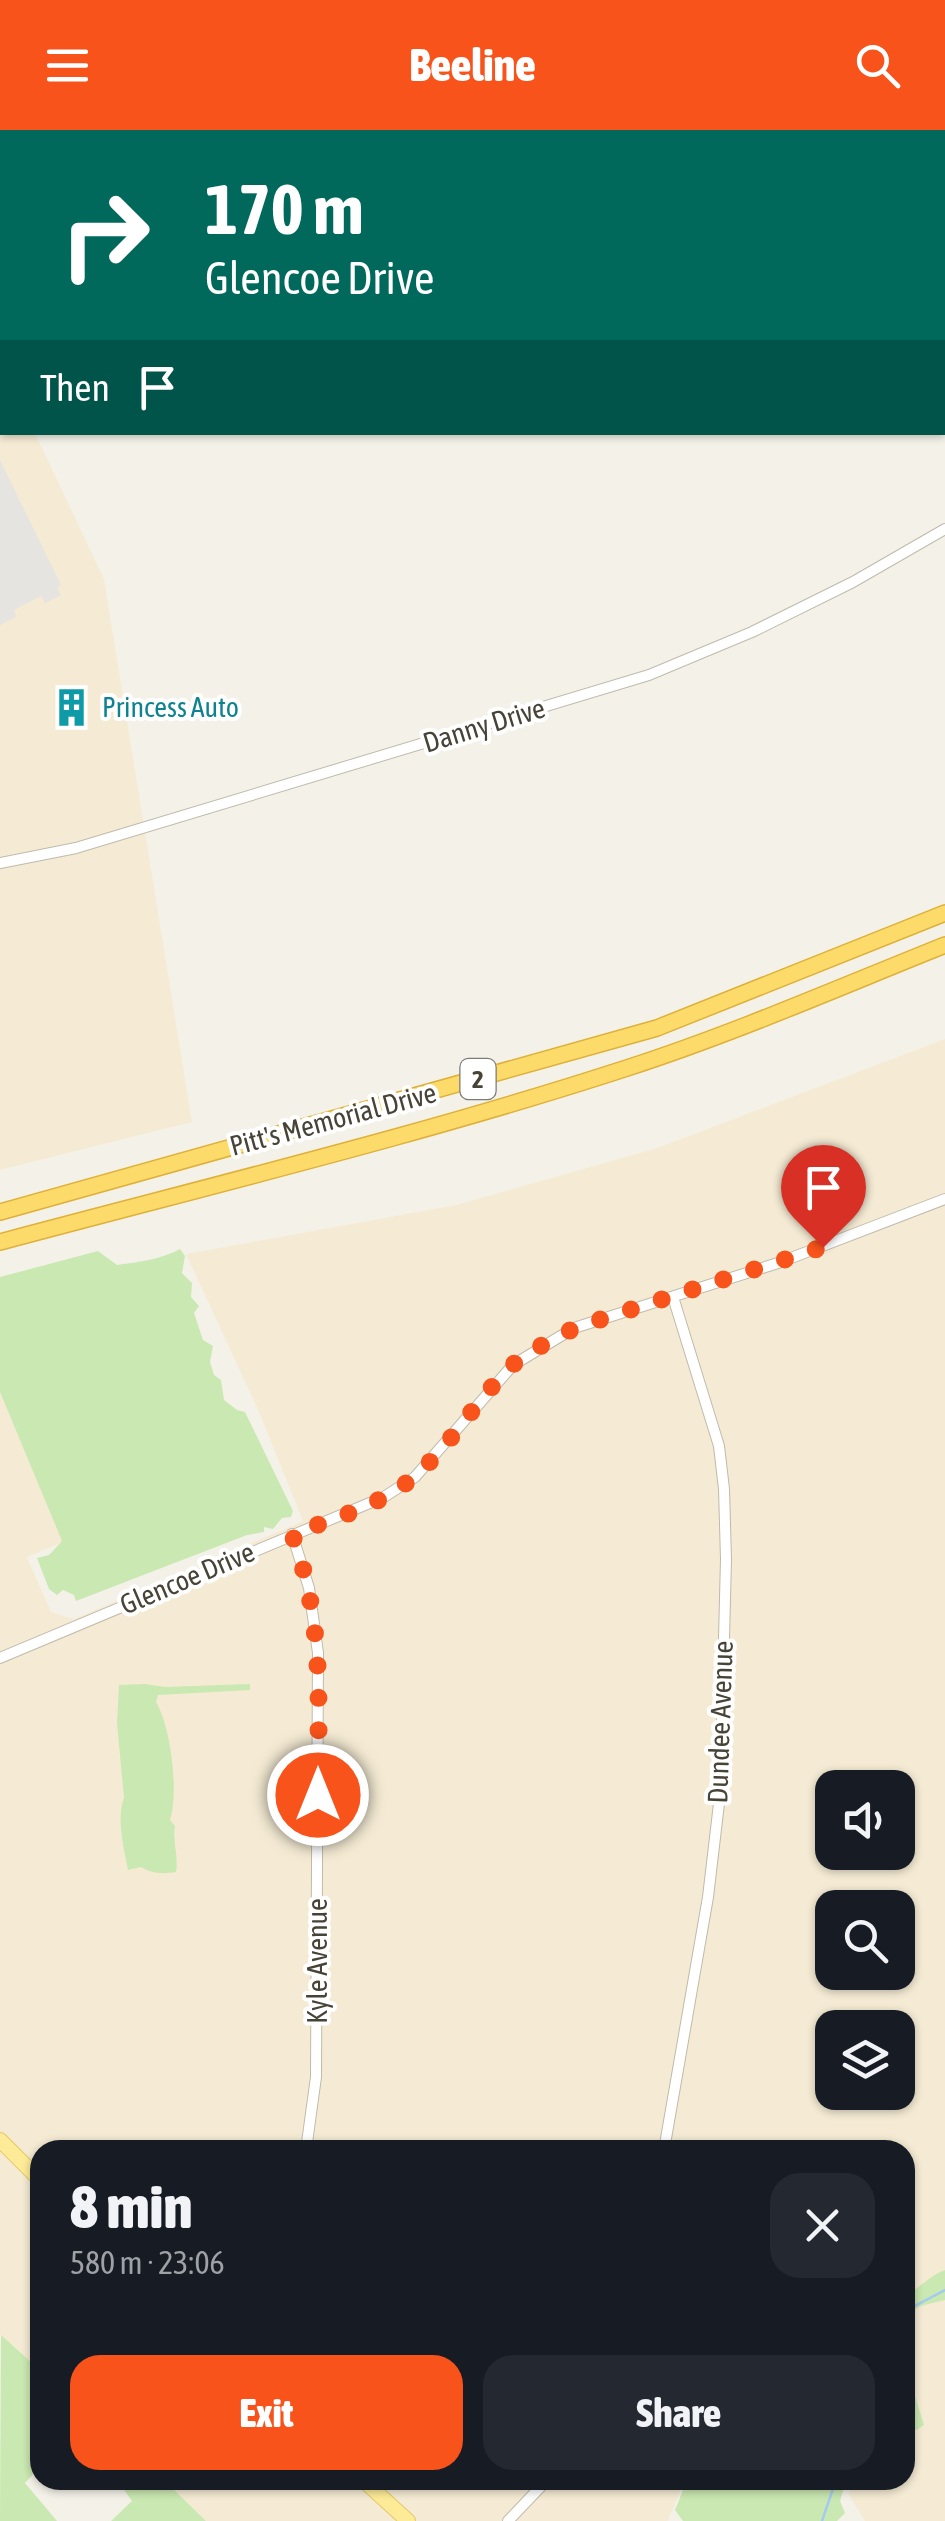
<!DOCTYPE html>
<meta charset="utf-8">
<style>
:root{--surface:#171b24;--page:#242831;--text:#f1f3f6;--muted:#9ea1a6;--accent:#f8531b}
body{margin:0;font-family:"Asap Condensed",sans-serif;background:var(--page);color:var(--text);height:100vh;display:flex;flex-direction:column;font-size:38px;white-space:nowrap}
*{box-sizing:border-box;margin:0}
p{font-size:32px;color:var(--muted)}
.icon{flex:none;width:55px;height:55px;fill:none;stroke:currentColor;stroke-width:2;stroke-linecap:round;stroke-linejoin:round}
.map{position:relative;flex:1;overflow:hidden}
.side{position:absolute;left:30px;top:2010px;width:885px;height:350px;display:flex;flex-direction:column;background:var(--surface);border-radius:30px;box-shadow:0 2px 8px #0004}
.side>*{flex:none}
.banner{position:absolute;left:0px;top:0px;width:945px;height:305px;box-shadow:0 2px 8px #0004;background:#00695c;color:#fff;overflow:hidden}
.buttons{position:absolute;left:815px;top:1640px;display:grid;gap:20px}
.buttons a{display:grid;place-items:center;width:100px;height:100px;border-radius:20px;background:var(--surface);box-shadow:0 2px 8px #0004;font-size:50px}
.pin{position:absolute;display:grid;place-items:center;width:85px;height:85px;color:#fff;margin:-102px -42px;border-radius:50% 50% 50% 0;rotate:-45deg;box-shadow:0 0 10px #0007}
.pin .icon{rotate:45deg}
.me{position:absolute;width:110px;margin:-55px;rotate:0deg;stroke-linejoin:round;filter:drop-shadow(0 0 8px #0008)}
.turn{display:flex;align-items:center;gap:35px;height:210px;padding:0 40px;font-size:45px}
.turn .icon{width:130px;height:130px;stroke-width:2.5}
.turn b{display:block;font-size:70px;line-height:85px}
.then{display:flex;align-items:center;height:95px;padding:0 40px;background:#0003;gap:20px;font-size:38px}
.round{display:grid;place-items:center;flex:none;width:105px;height:105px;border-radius:30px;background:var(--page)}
.head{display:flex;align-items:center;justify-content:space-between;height:170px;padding:0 40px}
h1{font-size:60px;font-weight:800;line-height:75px}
.button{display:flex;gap:20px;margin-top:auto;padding:20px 40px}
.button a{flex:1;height:115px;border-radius:30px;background:var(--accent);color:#fff;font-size:40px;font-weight:800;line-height:115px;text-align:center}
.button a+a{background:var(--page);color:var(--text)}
header{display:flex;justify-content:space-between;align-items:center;height:130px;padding:0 40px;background:var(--accent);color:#fff;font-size:45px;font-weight:800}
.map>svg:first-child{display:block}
</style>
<header><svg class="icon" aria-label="menu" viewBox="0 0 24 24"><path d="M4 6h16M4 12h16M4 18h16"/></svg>Beeline<svg class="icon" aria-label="search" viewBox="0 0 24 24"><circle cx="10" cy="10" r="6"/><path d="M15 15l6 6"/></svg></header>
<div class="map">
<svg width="945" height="2391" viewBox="0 0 945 2391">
<rect width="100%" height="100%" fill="#f4f2e8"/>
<path fill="#f5ebd4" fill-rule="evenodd" d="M0 228 2 302 35 303 104 449 192 992 0 1040Z
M945 909V2145L905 2164V2020H40V2240L0 2204V1262L63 1412 27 1427 51 1482 74 1489 303 1391 259 1282 186 1124 456 1075 657 1018ZM832 1658H898V1722H832ZM832 1778H898V1842H832ZM832 1898H898V1962H832Z
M945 2170V2391H865L849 2365 852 2350H905V2186L921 2176Z
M164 2350H685L668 2391H206Z"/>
<path fill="#cae8b1" d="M180 1119 185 1126 182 1143 192 1153 191 1167 199 1176 194 1183 203 1210 213 1216 210 1232 214 1245 221 1250 224 1270 237 1280 245 1282 293 1381 291 1387 282 1388 273 1399 264 1397V1402L247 1405 76 1471 74 1465 63 1460 57 1465 49 1459 37 1428 49 1425 62 1411 0 1262V1147L98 1121 117 1135C139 1132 162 1129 180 1119Z
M145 1554 165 1557 250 1554V1560L158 1565 156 1572C171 1597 179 1662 170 1690L175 1696C172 1711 179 1727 176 1742 163 1744 153 1744 141 1737L128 1740C124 1719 116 1688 124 1668L117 1593 119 1555Z
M945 2140V2170L921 2176 905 2186V2165C920 2159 928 2146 945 2140Z
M1 2205 40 2240V2337L25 2353 57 2391H0Z
M905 2244 910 2250 924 2295 917 2300 905 2299Z
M110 2350H164L206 2391H111L132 2371 122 2357Z
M693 2350H846L840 2371 845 2383 837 2391H683L675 2380 683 2360Z"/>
<path fill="#e5e4e0" d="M0 330 61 455 57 458 61 465 45 473 41 466 14 480 16 487 0 495Z"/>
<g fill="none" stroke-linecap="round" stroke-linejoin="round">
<path stroke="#a5caf0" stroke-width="2.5" d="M905 2181 945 2160
M822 2391 836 2350"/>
<defs>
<path id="minor" d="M0 733 76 718 649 545 752 502 853 452 945 399
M292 1404 309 1458 318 1523 316 1947 306 2020
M0 1528 384 1367 415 1347 513 1235 574 1198 778 1133 945 1069
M664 2020 708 1767 720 1665 726 1429 724 1359 719 1316 673 1167
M508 2391 547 2350"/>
<path id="major" d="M135 2 140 0
M0 67 2 65
M0 2010 40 2050
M363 2350 408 2391"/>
<path id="highway" d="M0 1082 657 898 945 783
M0 1112C209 1056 421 1005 627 938 735 903 840 857 945 815"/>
</defs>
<use href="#minor" stroke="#bfbaab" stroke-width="12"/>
<use href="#major" stroke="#e3ca67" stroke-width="16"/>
<use href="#highway" stroke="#ddb13a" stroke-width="18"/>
<use href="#minor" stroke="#fff" stroke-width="10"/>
<use href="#major" stroke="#fdeb98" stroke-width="14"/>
<use href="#highway" stroke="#fddb6b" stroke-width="15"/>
</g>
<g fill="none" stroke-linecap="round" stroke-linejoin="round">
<path stroke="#f8531b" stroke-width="18" stroke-dasharray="0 32.4" d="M318 1665C318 1571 325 1494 292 1404 330 1390 372 1378 405 1354 449 1321 475 1269 515 1233 532 1218 555 1210 574 1198L823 1117"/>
</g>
<defs>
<symbol id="building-bare" viewBox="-9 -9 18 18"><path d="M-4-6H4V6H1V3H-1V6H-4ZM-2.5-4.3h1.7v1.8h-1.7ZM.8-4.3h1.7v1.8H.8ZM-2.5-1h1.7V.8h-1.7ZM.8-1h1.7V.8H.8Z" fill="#0f9aa8" stroke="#fff" stroke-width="2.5" paint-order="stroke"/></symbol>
</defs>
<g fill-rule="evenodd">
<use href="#building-bare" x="44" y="550" width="55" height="55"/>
</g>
<g text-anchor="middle" stroke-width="8" stroke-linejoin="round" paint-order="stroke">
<rect fill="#fff" stroke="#7e7b73" stroke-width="2.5" x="460.5" y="929" width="35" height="40" rx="8"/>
<g font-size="25" font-weight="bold" fill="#474337">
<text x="478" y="958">2</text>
</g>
<g font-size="28" fill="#0d838f" stroke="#fff" text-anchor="start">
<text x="102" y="587">Princess Auto</text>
</g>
<g font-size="28" fill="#474337" stroke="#fff">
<text transform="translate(484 595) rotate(-17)" y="10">Danny Drive</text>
<text transform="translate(333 989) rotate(-15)" y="10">Pitt's Memorial Drive</text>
<text transform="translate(187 1448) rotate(-23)" y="10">Glencoe Drive</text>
<text transform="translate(720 1592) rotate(-88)" y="10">Dundee Avenue</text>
<text transform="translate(317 1831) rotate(-90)" y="10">Kyle Avenue</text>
</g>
</g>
</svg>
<div class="buttons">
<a><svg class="icon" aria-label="sound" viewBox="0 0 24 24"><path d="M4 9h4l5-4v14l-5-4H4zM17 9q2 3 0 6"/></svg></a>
<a><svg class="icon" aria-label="search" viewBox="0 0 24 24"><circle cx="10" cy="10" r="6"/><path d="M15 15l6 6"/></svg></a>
<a><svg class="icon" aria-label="layers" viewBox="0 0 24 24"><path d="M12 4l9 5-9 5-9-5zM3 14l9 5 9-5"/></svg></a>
</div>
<div class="pin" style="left:823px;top:1117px;background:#d93025"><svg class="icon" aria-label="arrive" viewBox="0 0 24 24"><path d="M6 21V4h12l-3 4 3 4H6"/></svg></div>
<svg class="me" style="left:318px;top:1665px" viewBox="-20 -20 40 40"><circle r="17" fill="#f8531b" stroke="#fff" stroke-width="3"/><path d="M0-11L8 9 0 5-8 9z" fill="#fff"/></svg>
<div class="banner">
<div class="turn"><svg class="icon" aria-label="right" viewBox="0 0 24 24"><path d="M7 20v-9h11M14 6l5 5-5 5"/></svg><div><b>170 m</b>Glencoe Drive</div></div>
<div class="then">Then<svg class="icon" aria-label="arrive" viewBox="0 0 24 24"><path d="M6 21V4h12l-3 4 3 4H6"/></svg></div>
</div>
<section class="side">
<div class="head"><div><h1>8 min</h1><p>580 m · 23:06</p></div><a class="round"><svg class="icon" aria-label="close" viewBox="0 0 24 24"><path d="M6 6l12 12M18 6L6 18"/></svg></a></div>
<div class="button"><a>Exit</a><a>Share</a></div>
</section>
</div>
